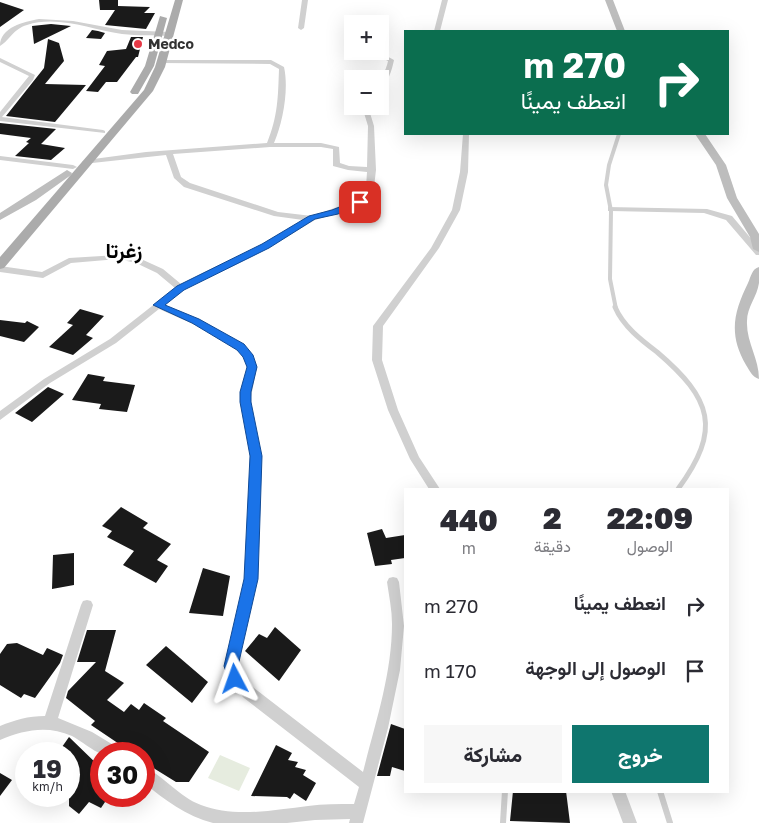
<!DOCTYPE html>
<html lang="ar">
<meta charset="utf-8">
<style>
:root{--surface:#fff;--page:#f7f7f7;--text:#2b2b33;--muted:#7c7c81;--accent:#0f766e}
body{margin:0;font-family:"Golos Text",Vazirmatn,sans-serif;background:var(--page);color:var(--text);direction:rtl;height:100vh;display:flex;flex-direction:column;font-size:19px;white-space:nowrap}
*{box-sizing:border-box;margin:0}
p{font-size:16px;color:var(--muted)}
.icon{flex:none;width:28px;height:28px;fill:none;stroke:currentColor;stroke-width:2;stroke-linecap:round;stroke-linejoin:round}
.map{position:relative;flex:1;overflow:hidden;direction:ltr}
.side{position:absolute;left:404px;top:488px;width:325px;height:305px;display:flex;flex-direction:column;background:var(--surface);border-radius:0px;box-shadow:0 5px 20px #0002;direction:rtl}
.side>*{flex:none}
.top-card{position:absolute;left:404px;top:30px;width:325px;height:105px;border-radius:0px;box-shadow:0 5px 20px #0002;direction:rtl;background:#0b6e4f;color:#fff;overflow:hidden}
.buttons{position:absolute;left:344px;top:15px;display:grid;gap:10px}
.buttons a{display:grid;place-items:center;width:45px;height:45px;border-radius:0px;background:var(--surface);box-shadow:0 5px 20px #0002;font-size:25px}
.speed{position:absolute;left:15px;top:742px;display:flex;gap:10px;font-size:25px;font-weight:700;text-align:center}
.speed>*{display:grid;place-content:center;width:65px;height:65px;border-radius:50%;background:var(--surface);box-shadow:0 5px 20px #0002;line-height:1}
.speed small{font-size:12px;font-weight:400}
.speed .limit{border:8px solid #d22;background:#fff;color:#111}
.pin{position:absolute;display:grid;place-items:center;width:42px;height:42px;color:#fff;margin:-21px;border-radius:10px;box-shadow:0 2px 8px #0006}
.me{position:absolute;width:55px;margin:-28px;rotate:356deg;stroke-linejoin:round;filter:drop-shadow(0 0 4px #0008)}
.turn{display:flex;align-items:center;gap:18px;height:105px;padding:0 20px;font-size:22px}
.turn .icon{width:65px;height:65px;stroke-width:2.5}
.turn b{display:block;font-size:35px;line-height:42px}
.eta{display:flex;justify-content:space-evenly;align-items:center;height:85px;text-align:center}
.eta b{font-size:30px;font-weight:800;line-height:35px}
.action{display:flex;gap:10px;margin-top:auto;padding:10px 20px}
.action a{flex:1;height:58px;border-radius:0px;background:var(--accent);color:#fff;font-size:20px;font-weight:800;line-height:58px;text-align:center}
.action a+a{background:var(--page);color:var(--text)}
ul{padding:0;list-style:none}
li{display:flex;align-items:center;gap:15px;height:65px;padding:0 20px}
li div{flex:1}
li b{display:block;font-size:19px}
li em{font-style:normal}
.map>svg:first-child{display:block}
</style>
<div class="map">
<svg width="759" height="823" viewBox="0 0 759 823">
<rect width="100%" height="100%" fill="#fff"/>
<path fill="#e6ecdf" d="M220 755 250 768 239 791 208 778Z"/>
<path fill="#1a1a1a" d="M99 0H118V6L150 7 144 13H155L146 29 105 25 115 10H100Z
M0 2 24 10 0 27Z
M51 24 71 26 34 44 32 26Z
M92 30 98 31 105 33 101 39 86 38Z
M131 37H143L138 57H136L117 82H106L98 92 86 91 105 66 99 65 107 51 126 49Z
M48 39 59 43 64 61 45 84 86 85 55 122 6 116 44 68Z
M0 123 56 129 41 144 65 148 51 160 15 156 29 143 26 142 31 138 0 134Z
M80 309 104 316 86 335 93 338 73 355 49 347 73 325 67 323Z
M0 320 25 323 27 321 39 327 24 342 0 336Z
M88 374 105 377 103 381 135 385 127 412 99 409 101 404 72 400Z
M48 387 64 394 32 422 15 413Z
M121 507 148 523 143 528 171 544 157 560 168 566 156 583 123 565 134 551 107 537 112 531 102 526Z
M382 529 386 538 405 535V558L391 560 392 564 375 566 367 533Z
M74 553V585L52 589 53 555Z
M203 568 230 576 223 616 189 613Z
M275 627 301 650 279 681 245 651 259 634 267 638Z
M87 630H116L105 671 124 683 107 700 124 712 131 704 139 710 144 703 166 718 163 721 209 752 189 782H176L155 769 144 760V754H134L91 725 95 721 66 698 68 691 96 662H77Z
M17 643 43 655 47 648 63 655 60 663 35 698 24 694 21 698 0 685V654L7 644Z
M166 646 208 682 192 703 146 665Z
M391 724 405 729V771L392 767 390 776H377Z
M69 737 101 768V796H109L101 808 89 802 79 814 69 806V754H57Z
M276 745 292 753 288 760 298 762 295 767 306 770 303 775 316 783 306 801 294 793 290 799 287 797 251 796Z
M0 773 12 780 0 796Z
M513 791H566L570 823 510 821Z"/>
<g fill="none" stroke-linecap="round" stroke-linejoin="round">
<path stroke="#d0d0d0" stroke-width="4" d="M616 309 610 279 611 211 606 185 609 165 619 134"/>
<path stroke="#d0d0d0" stroke-width="5" d="M615 307C623 326 641 340 657 352 712 399 722 429 678 489"/>
<path stroke="#d0d0d0" stroke-width="6" d="M660 791 670 823
M503 823 505 791"/>
<path fill="#d0d0d0" fill-rule="evenodd" d="M302 0H308L304 28 301 30 298 28Z
M442 0H448L440 31H434Z
M39 19 73 21 122 30 169 32 172 34 169 36C154 35 138 36 122 34 92 30 58 15 27 25 13 29 10 40 0 46 0 27 24 22 39 19Z
M383 54 394 60C392 70 388 83 380 89 380 79 386 71 388 61L382 58 354 59 351 57 354 55Z
M0 58 35 75 33 80 2 117 103 130 105 131V133L0 121V112L29 76 0 62Z
M162 60H271L284 67C289 89 283 122 274 143H321L339 147 340 163 349 166 367 167 368 126 364 113 367 106H373L370 113 374 126 376 170 374 187 363 204 352 209 315 220 268 248 183 290 165 305 208 324 243 345 251 353 257 367 250 402 261 456 257 579 237 666 240 675 254 688 363 772C375 724 392 674 392 624 392 610 389 596 387 582L389 578 393 577 397 578 399 582 404 626 400 670 388 728 363 823H349L350 819 315 820 287 823H213C186 816 165 800 144 783V767C163 775 179 797 201 805 234 818 274 810 308 806 323 804 339 804 354 804L359 787 244 698 230 683 225 666 245 579 251 456 240 402 247 367 244 356 237 349 202 328 159 309 116 343 50 383 0 420V411L44 379 110 339 175 288 157 273 136 263 118 259 71 263 43 278 0 272V266L42 272 69 258 118 255 141 259 163 269 181 284 262 244 303 220 274 216 184 187 174 178 166 155 83 164 82 162 86 160 146 152 267 143C278 116 278 97 279 69L270 64 160 63 159 62ZM270 147H321L333 149V166L348 170 367 172 366 187 357 200 312 216 278 212 190 183 181 177 173 154Z
M463 134H469L468 172 460 210 439 248 383 326 382 360 398 410 419 457 440 489H429L410 459 388 410 372 360 373 326 431 248 452 210 460 172Z
M0 156 73 165 77 167 73 169 0 160Z
M608 207 707 209 732 216 759 248V255H756L726 220 704 213 611 211H608Z
M87 600 91 601 93 605 58 718 92 732 120 749 122 754C116 754 108 755 102 754 93 751 81 741 72 736 47 725 24 730 0 740V726C15 720 28 716 45 716L81 605 83 601Z
M611 791H625L637 823H623Z"/>
<path fill="#bdbdbd" fill-rule="evenodd" d="M605 0H613L625 31H617Z
M695 134H705L726 165 737 198 759 234V252L753 249 750 237 727 198 716 165Z
M67 170 72 173 71 175 36 200 0 220V213Z
M759 267C759 273 759 278 759 283 757 297 747 307 747 321 746 342 759 358 759 379 752 377 750 371 746 365 728 334 734 312 748 283 751 276 752 269 759 267Z"/>
<path fill="#ababab" fill-rule="evenodd" d="M175 0H183L165 67 153 91 4 268 0 269V257L144 90 155 67Z
M160 16 167 18 154 66 138 94H132L130 92 145 66Z"/>
</g>
<path fill="#1a73e8" stroke="#114b97" d="M360 199 363 200V203L338 214 315 219 269 248 184 290 165 305 199 319 244 344 253 355 257 367 251 392V402L262 456 258 579 238 666 242 679 240 684 235 686 230 684 224 666 244 579 250 456 240 402V392L247 367 243 357 237 350 192 323 153 305 177 286 262 244 309 216 332 210Z"/>
<circle fill="#e63946" stroke="#fff" stroke-width="2" cx="138" cy="44" r="5"/>
<g text-anchor="middle" stroke-width="5" stroke-linejoin="round" paint-order="stroke">
<g font-size="14" font-weight="bold" fill="#333" stroke="#fff" text-anchor="start">
<text x="148" y="49">Medco</text>
</g>
<g font-size="21" font-weight="bold" fill="#000" stroke="#fff">
<text x="124" y="258">زغرتا</text>
</g>
</g>
</svg>
<div class="buttons">
<a>+</a>
<a>−</a>
</div>
<div class="speed"><div>19<small>km/h</small></div><div class="limit">30</div></div>
<div class="pin" style="left:360px;top:202px;background:#d93025"><svg class="icon" aria-label="arrive" viewBox="0 0 24 24"><path d="M6 21V4h12l-3 4 3 4H6"/></svg></div>
<svg class="me" style="left:235px;top:679px" viewBox="-20 -20 40 40"><path d="M0-17L14 15 0 8-14 15z" fill="#1a73e8" stroke="#fff" stroke-width="4"/></svg>
<div class="top-card">
<div class="turn"><svg class="icon" aria-label="right" viewBox="0 0 24 24"><path d="M7 20v-9h11M14 6l5 5-5 5"/></svg><div><b>270 m</b>انعطف يمينًا</div></div>
</div>
<section class="side">
<div class="eta">
<div><b>22:09</b><p>الوصول</p></div>
<div><b>2</b><p>دقيقة</p></div>
<div><b>440</b><p>m</p></div>
</div>
<ul>
<li><svg class="icon" aria-label="right" viewBox="0 0 24 24"><path d="M7 20v-9h11M14 6l5 5-5 5"/></svg><div><b>انعطف يمينًا</b></div><em>270 m</em></li>
<li><svg class="icon" aria-label="arrive" viewBox="0 0 24 24"><path d="M6 21V4h12l-3 4 3 4H6"/></svg><div><b>الوصول إلى الوجهة</b></div><em>170 m</em></li>
</ul>
<div class="action"><a>خروج</a><a>مشاركة</a></div>
</section>
</div>
